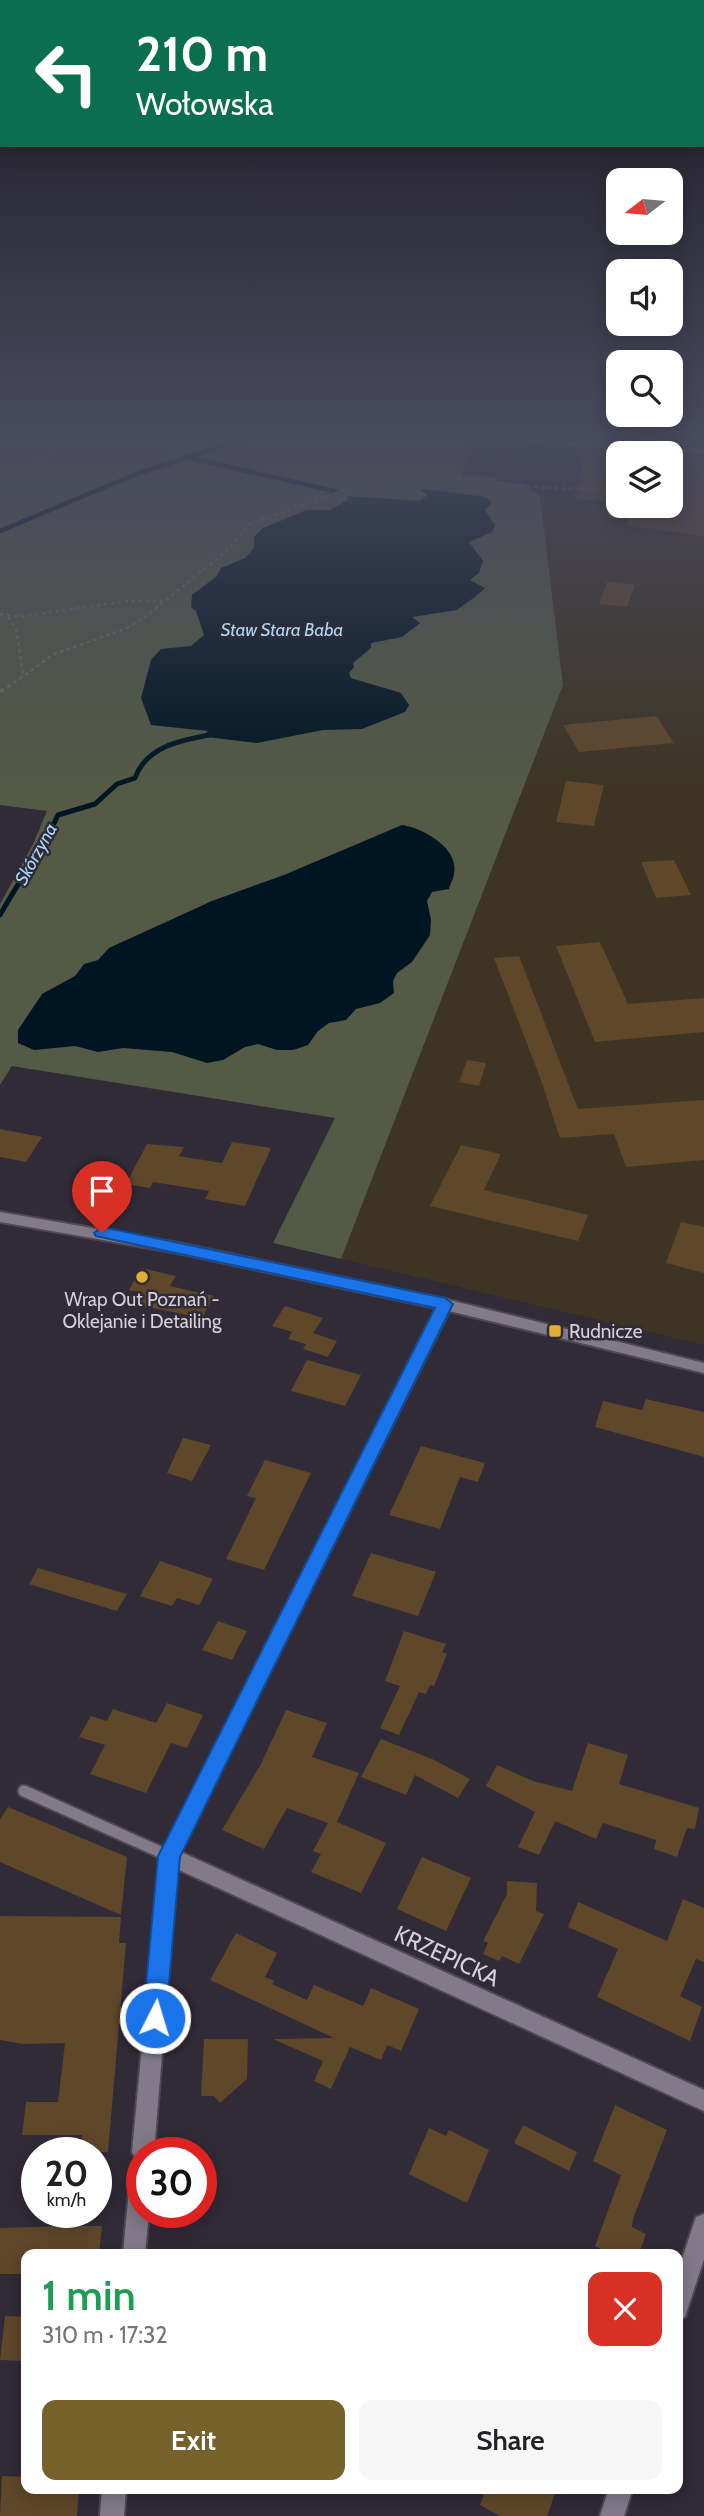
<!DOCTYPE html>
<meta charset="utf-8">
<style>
:root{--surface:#fff;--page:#f6f6f6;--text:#202124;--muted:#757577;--accent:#77612b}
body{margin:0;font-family:Cabin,sans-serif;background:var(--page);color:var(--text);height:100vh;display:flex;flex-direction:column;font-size:26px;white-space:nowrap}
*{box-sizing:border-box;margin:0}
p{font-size:23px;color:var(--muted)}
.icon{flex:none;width:38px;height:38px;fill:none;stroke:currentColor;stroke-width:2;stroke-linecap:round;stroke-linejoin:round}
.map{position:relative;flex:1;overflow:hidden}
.drawer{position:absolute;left:21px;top:2249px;width:662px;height:245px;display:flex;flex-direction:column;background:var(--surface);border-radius:14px;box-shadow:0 4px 18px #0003}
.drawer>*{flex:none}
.guide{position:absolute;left:0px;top:0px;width:705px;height:147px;box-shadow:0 4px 18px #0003;background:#0b6e4f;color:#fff;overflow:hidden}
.needle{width:46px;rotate:254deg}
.controls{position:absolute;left:606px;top:168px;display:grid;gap:14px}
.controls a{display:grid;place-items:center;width:77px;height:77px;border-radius:14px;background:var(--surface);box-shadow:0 4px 18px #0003;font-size:35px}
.speed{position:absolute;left:21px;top:2137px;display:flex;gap:14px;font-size:35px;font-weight:700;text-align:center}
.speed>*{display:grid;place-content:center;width:91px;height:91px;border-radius:50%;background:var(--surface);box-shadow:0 4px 18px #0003;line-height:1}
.speed small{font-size:18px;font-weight:400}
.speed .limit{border:10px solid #d22;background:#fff;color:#111}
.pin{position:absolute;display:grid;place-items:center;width:60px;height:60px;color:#fff;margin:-72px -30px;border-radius:50% 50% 50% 0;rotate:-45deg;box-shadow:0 0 7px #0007}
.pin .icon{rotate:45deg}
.me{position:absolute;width:77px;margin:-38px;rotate:5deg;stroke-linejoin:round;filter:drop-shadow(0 0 5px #0008)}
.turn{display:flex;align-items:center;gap:24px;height:147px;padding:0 21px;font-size:32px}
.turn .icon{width:91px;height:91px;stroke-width:2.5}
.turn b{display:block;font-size:49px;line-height:60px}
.round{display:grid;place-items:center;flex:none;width:74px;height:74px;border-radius:14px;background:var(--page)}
.head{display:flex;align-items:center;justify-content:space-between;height:119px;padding:0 21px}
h1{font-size:42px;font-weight:600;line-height:52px;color:#1e9e55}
.action{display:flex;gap:14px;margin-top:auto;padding:14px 21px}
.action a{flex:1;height:80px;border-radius:14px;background:var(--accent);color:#fff;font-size:28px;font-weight:600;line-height:80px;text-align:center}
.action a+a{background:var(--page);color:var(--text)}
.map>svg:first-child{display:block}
</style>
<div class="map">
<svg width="704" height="2516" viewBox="0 0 704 2516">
<rect width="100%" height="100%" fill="#312a37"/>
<path fill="#3d3423" d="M704 491V1345L341 1259 563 685 540 496 618 506H670Z"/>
<path fill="#545a45" d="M0 440H474L461 475 497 477 496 481 525 485 540 496 563 685 341 1259 273 1243 335 1118 12 1066 0 1085V904L33 844 47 811 0 805Z"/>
<path fill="#001522" d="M424 489 486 497 492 503 485 510 495 525 492 532 469 542 483 561 479 573 470 580 485 588C477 596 466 603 457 610L412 617 420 623 402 637 371 643V648L353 663 354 667 349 673 351 678 401 693 409 705 405 712 362 729 323 730 257 743 207 737 205 734 208 731 151 725 141 698 151 660 161 649 191 646 204 635 196 611 191 607 192 595 217 576 221 568 245 558 254 548V537L263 528 307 510H330L349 499 347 496 419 501 428 495 420 490Z
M402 825C423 828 459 848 454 873 454 878 450 884 449 889L432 892 427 901 431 920 430 935 412 962 397 973 393 981 394 993 380 1003 356 1009 346 1020 329 1023 318 1031 308 1045 293 1050H277L258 1044 245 1047 223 1060 207 1063 172 1052 123 1048 98 1052 75 1046 34 1050 18 1043V1030L42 994 75 976 84 964 98 960 109 948 212 901 284 875Z"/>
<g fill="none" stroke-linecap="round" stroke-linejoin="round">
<path stroke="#001522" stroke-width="4.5" d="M189 458 335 491
M0 531 136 474 240 440"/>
<path stroke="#001522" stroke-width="5" d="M0 915C19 881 42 850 58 815L95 804 117 784 135 778C147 745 183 740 214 734"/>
</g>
<path fill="#5f472a" d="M581 449 618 451V503L576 499 581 474Z
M670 454 704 456V536L628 526V506H670Z
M607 582 635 585 627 607 599 604Z
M656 716 674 743 579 752 563 725Z
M566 781 604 785 594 826 556 822Z
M674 860 691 895 656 898 641 862Z
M600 942 628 1004 704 998V1032L595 1042 556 946Z
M519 956 578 1109 704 1100V1160L626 1167 614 1134 560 1138 541 1080 494 958Z
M467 1060 486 1063 479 1086 459 1082Z
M0 1129 42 1137 26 1162 0 1157Z
M232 1142 271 1148 245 1206 205 1199 209 1191 153 1182 150 1188 126 1184 147 1144 184 1147 179 1156 222 1163Z
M461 1145 501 1154 484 1190 588 1215 578 1241 430 1206Z
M681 1222 704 1227V1273L666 1263Z
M141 1268 176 1276 170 1286 214 1296 202 1318 133 1304 139 1292 129 1290Z
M285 1306 323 1318 313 1333 337 1341 328 1357 303 1349 306 1344 288 1339 292 1332 272 1326Z
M307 1360 361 1375 345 1406 291 1391Z
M646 1399 704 1412V1457L595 1427 603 1401 642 1410Z
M183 1438 211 1445 192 1481 167 1473Z
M421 1446 485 1463 478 1482 460 1477 440 1529 389 1515Z
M265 1460 311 1473 264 1570 226 1559 256 1498 247 1496Z
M371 1553 436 1572 418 1616 352 1596Z
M160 1561 213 1579 199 1605 177 1598 172 1606 140 1596Z
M38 1568 127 1594 117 1611 29 1584Z
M218 1621 247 1631 232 1660 202 1650Z
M404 1631 446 1644 442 1652 447 1654 434 1686 430 1685 426 1694 419 1692 399 1735 380 1728 400 1686 385 1681Z
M167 1703 203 1715 187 1748 171 1743 146 1793 90 1774 105 1745 79 1737 91 1716 107 1721 113 1709 156 1723Z
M286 1710 327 1723 312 1757 359 1773 337 1822 386 1843 361 1893 311 1872 321 1854 313 1851 328 1823 287 1808 264 1849 222 1830 261 1764Z
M381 1739 432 1759 470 1779 458 1798 415 1775 406 1795 361 1777Z
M588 1743 628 1755 619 1784 699 1808 695 1829 687 1828 677 1857 654 1849 656 1840 603 1823 596 1839 555 1821 539 1855 518 1847 535 1812 486 1786 497 1765 533 1781 572 1791Z
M8 1807 127 1857 121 1915 0 1862V1819Z
M422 1857 471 1878 446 1931 397 1909Z
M507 1881 537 1883 536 1911 544 1914 519 1964 502 1956 499 1961 483 1954 488 1943 483 1941 507 1894Z
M683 1899 704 1908V1962L696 1959 680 1996 702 2007 690 2041 597 1997 618 1949 568 1927 578 1902 667 1941Z
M0 1916 121 1917 119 1943H126L108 2152H81L82 2135H22L26 2102H58L65 2043 23 2044 0 2040Z
M236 1933 277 1953 265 1977 274 1981 272 1984 307 2000 314 1985 363 2006 371 1988 419 2009 401 2051 387 2045 381 2060 350 2047 331 2089 314 2081 323 2061 273 2039 334 2038 210 1980Z
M204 2039H248L247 2079 220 2103 214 2096H201Z
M615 2105 667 2130 633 2219 632 2227 646 2234 639 2254H610L595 2246 621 2175 593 2161Z
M523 2125 577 2152 569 2171 514 2143Z
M429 2128 446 2136 449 2130 489 2150 467 2203 409 2174Z
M70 2226H102L99 2254H26V2274H0V2228Z
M5 2316 26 2317V2361L0 2360Z
M2 2476 26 2477V2488H79L77 2516H0Z
M486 2488H557L547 2516H500L480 2505Z"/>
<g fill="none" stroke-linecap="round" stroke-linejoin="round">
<defs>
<path id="service" d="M24 1791 169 1856"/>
<path id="minor" d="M528 440 704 449V453L531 443Z
M0 1212 178 1243 445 1299 704 1363V1373L449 1311 181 1852 704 2090V2111L177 1869 154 2152H142V2212H149L145 2254H123L131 2169 137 2160 132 2152 160 1856 436 1308 178 1253 0 1222Z
M704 2214V2259L685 2317 677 2320V2274L696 2217Z
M102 2488H126L124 2516H100Z
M609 2488H633L624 2516H600Z"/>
</defs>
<use href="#service" stroke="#4e4852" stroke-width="15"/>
<use href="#minor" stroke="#4e4852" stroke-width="4"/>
<path stroke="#6e6773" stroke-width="2.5" stroke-dasharray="3.5 3.5" stroke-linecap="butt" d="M0 470 27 465 58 449 111 441 180 455 233 440
M0 614 19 617 127 601H164
M8 617 16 628 23 674
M8 687 54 654 125 629 145 617 228 550 250 524 372 480 432 477 547 488 618 489"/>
<path stroke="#6e6773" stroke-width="3.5" stroke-dasharray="4.5 4.5" stroke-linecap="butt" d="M0 692 10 685"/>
<use href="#service" stroke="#827a89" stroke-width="11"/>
<use href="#minor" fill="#827a89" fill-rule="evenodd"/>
</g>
<linearGradient id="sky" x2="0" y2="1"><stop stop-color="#1b171e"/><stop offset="0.55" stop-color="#484a5e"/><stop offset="1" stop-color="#484a5e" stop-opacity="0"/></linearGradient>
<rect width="704" height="793" fill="url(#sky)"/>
<path fill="#1a73e8" stroke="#114b97" stroke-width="2" d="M102 1227 445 1298 453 1304 180 1857 166 2018 163 2025 155 2029 147 2025 143 2018 158 1856 435 1308 96 1236 94 1233Z"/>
<g fill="#e2af34" stroke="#312a37" stroke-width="2.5">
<circle cx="142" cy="1277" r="7"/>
<rect x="548" y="1324" width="14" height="14" rx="3.5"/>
</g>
<g text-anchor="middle" stroke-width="5" stroke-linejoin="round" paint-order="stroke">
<g font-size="18" font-style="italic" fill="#a7daf8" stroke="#312a37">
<text x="282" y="636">Staw Stara Baba</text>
<text transform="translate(36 854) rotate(-61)" y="6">Skórzyna</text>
</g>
<g font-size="19" fill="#d5d0d8" stroke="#312a37">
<text x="142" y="1306">Wrap Out Poznań -<tspan x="142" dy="22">Oklejanie i Detailing</tspan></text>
<text x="569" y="1338" text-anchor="start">Rudnicze</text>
</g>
<g font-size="23" fill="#d5d0d8" stroke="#312a37">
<text transform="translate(447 1956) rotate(25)" y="8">KRZEPICKA</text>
</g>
</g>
</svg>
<div class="controls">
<a><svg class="needle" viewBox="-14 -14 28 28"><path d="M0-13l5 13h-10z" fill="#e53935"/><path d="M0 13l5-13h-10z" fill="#757577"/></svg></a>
<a><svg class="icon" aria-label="sound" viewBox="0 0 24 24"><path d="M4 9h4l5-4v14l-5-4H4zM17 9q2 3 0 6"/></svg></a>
<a><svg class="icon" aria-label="search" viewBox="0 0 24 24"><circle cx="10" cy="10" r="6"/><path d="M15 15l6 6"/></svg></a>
<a><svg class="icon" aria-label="layers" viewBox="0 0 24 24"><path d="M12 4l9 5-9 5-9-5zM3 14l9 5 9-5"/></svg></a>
</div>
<div class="speed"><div>20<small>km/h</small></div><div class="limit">30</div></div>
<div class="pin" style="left:102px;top:1233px;background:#d93025"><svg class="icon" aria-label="arrive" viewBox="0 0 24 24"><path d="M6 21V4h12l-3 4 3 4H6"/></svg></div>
<svg class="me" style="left:155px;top:2018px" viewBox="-20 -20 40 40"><circle r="17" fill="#1a73e8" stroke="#fff" stroke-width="3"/><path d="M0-11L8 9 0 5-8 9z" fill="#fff"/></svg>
<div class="guide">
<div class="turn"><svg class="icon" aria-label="left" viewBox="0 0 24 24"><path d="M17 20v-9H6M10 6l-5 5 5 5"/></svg><div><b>210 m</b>Wołowska</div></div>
</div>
<section class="drawer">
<div class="head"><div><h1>1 min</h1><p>310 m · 17:32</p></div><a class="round" style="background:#d93025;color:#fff"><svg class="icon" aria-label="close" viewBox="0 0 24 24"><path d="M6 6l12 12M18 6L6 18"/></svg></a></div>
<div class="action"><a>Exit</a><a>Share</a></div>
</section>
</div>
